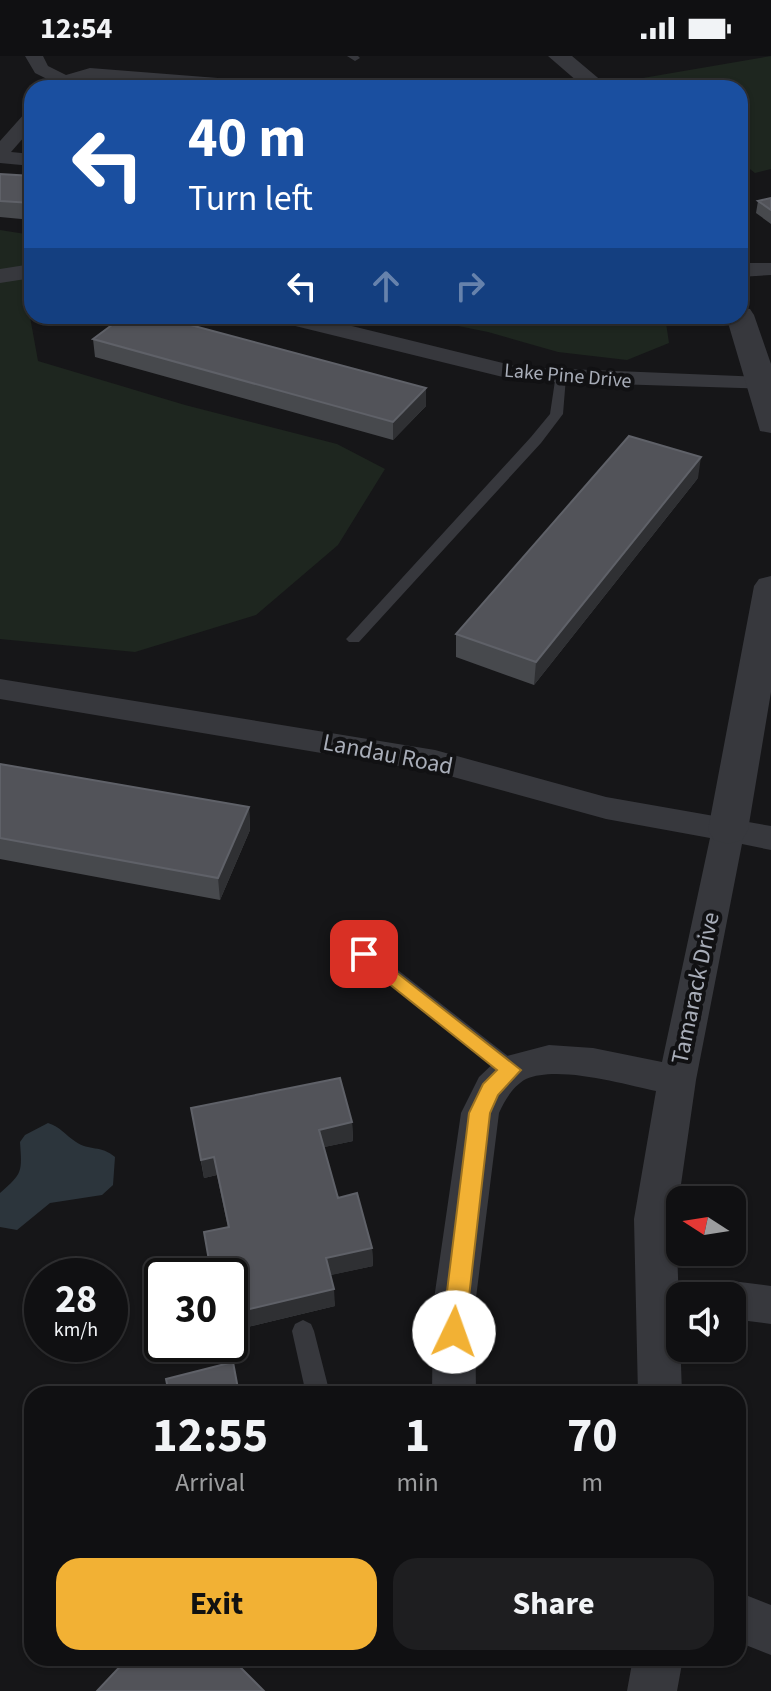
<!DOCTYPE html>
<style>
:root{--surface:#101012;--page:#1e1e20;--text:#f1f3f6;--muted:#9c9d9f;--line:#303032;--accent:#f2b134}
body{margin:0;font-family:"Source Sans 3",sans-serif;background:var(--page);color:var(--text);height:100vh;display:flex;flex-direction:column;font-size:30px;white-space:nowrap}
*{box-sizing:border-box;margin:0}
p{font-size:26px;color:var(--muted)}
.icon{flex:none;width:44px;height:44px;fill:none;stroke:currentColor;stroke-width:2;stroke-linecap:round;stroke-linejoin:round}
.map{position:relative;flex:1;overflow:hidden}
.drawer{position:absolute;left:24px;top:1330px;width:722px;height:280px;display:flex;flex-direction:column;background:var(--surface);border-radius:24px;box-shadow:0 2px 6px #0004,0 0 0 2px var(--line)}
.drawer>*{flex:none}
.banner{position:absolute;left:24px;top:24px;width:724px;height:244px;border-radius:24px;box-shadow:0 2px 6px #0004,0 0 0 2px var(--line);background:#1a4fa0;color:#fff;overflow:hidden}
.needle{width:52px;rotate:282deg}
.fabs{position:absolute;left:666px;top:1130px;display:grid;gap:16px}
.fabs a{display:grid;place-items:center;width:80px;height:80px;border-radius:16px;background:var(--surface);box-shadow:0 2px 6px #0004,0 0 0 2px var(--line);font-size:40px}
.speed{position:absolute;left:24px;top:1202px;display:flex;gap:16px;font-size:40px;font-weight:700;text-align:center}
.speed>*{display:grid;place-content:center;width:104px;height:104px;border-radius:50%;background:var(--surface);box-shadow:0 2px 6px #0004,0 0 0 2px var(--line);line-height:1}
.speed small{font-size:20px;font-weight:400}
.speed .limit{border:4px solid #111;border-radius:12px;background:#fff;color:#111}
.pin{position:absolute;display:grid;place-items:center;width:68px;height:68px;color:#fff;margin:-34px;border-radius:16px;box-shadow:0 4px 12px #0006}
.me{position:absolute;width:88px;margin:-44px;rotate:3deg;stroke-linejoin:round;filter:drop-shadow(0 0 6px #0008)}
.turn{display:flex;align-items:center;gap:28px;height:168px;padding:0 32px;font-size:36px}
.turn .icon{width:104px;height:104px;stroke-width:2.5}
.turn b{display:block;font-size:56px;line-height:68px}
.lanes{display:flex;align-items:center;height:76px;padding:0 32px;background:#0003;justify-content:center;gap:40px;direction:ltr}
.lanes .off{opacity:.35}
.eta{display:flex;justify-content:space-evenly;align-items:center;height:136px;text-align:center}
.eta b{font-size:48px;font-weight:700;line-height:56px}
.button{display:flex;gap:16px;margin-top:auto;padding:16px 32px}
.button a{flex:1;height:92px;border-radius:24px;background:var(--accent);color:#111;font-size:32px;font-weight:700;line-height:92px;text-align:center}
.button a+a{background:var(--page);color:var(--text)}
.status{display:flex;justify-content:space-between;align-items:center;height:56px;padding:0 40px;background:var(--surface);direction:ltr}
.status svg{height:22px;fill:currentColor}
.map>svg:first-child{display:block}
</style>
<div class="status"><b>12:54</b><svg viewBox="0 0 49 12"><path d="M0 12V9h3v3zM5 12V6h3v6zM10 12V3h3v9zM15 12V0h3v12zM26 1h20v11H26zM47 4h2v5h-2z"/></svg></div>
<div class="map">
<svg width="771" height="1635" viewBox="0 0 771 1635">
<rect width="100%" height="100%" fill="#161618"/>
<path fill="#1e261f" d="M771 0V113L755 117 740 105V32H648L637 23Z
M0 174 32 179 30 261 38 305 185 349 337 388 385 413 338 489 256 559 135 596 0 583Z
M409 260H665L669 287 627 304 558 296 488 276Z"/>
<path fill="#2c353c" d="M48 1067C61 1071 65 1079 76 1086 89 1095 101 1089 115 1101L113 1129 102 1139 50 1147 17 1174 0 1171V1137C23 1117 22 1116 20 1086L25 1079Z"/>
<g fill="none" stroke-linecap="round" stroke-linejoin="round">
<path fill="#37383d" fill-rule="evenodd" d="M347 0H358L360 2 355 5Z
M556 318 566 321 563 358 541 387 359 586H349L346 583 349 580 531 381 550 358Z
M364 891 371 893 518 1008 521 1014 518 1020 511 1022 504 1020 357 903 355 898 357 893Z
M303 1264 311 1268 314 1275 330 1338H306L292 1275 295 1268Z"/>
<path fill="#37383d" fill-rule="evenodd" d="M25 0H43L48 10 66 19 90 12 280 27 289 32H212L91 22 68 32H49L53 26 35 17Z
M32 55V72L11 96 32 98V110L0 107V85L25 57Z
M740 207H771V219L740 221Z
M32 208V222L0 227V213Z
M272 260H311L519 311 763 321 771 323V333L519 325 275 265Z
M0 623 435 694 606 741 771 770V794L742 788 696 1024 676 1163 682 1338H638L634 1163 656 1035C623 1028 558 1009 526 1023 513 1030 505 1044 499 1057L475 1250 476 1338H432L433 1250 461 1057 479 1021 499 1002 549 989 593 992 662 1006 710 782 606 763 435 716 0 643Z
M732 1225 771 1230V1268L732 1263V1240H712L717 1230Z
M738 1536 771 1549V1599L738 1586Z
M633 1602H683L677 1635H627Z"/>
<path fill="#37383d" fill-rule="evenodd" d="M548 0H572L610 32H585Z
M740 251 750 253 754 259 771 308V377L760 375 726 260H740Z
M771 520V636L748 774 742 784 728 788 714 784 708 774 754 530 759 523Z"/>
</g>
<path fill="#47494d" d="M0 118 32 120V164L0 161Z
M771 142V168L756 157 758 145Z
M93 283 426 350 393 384 95 301Z
M698 422 534 629 456 601V578Z
M0 708 249 751 250 774 220 844 0 803Z
M191 1052 352 1066 353 1085 324 1091 338 1142 372 1192 373 1210 330 1219 335 1250 239 1273 230 1230V1220H211L204 1176 228 1172 217 1119 204 1122Z"/>
<path fill="#2f3033" d="M426 332V350L393 384V366Z
M701 401 698 422 534 629 536 606Z
M249 751 250 774 220 844 218 822Z
M352 1066 353 1085 320 1092 319 1074Z
M214 1101 217 1119 204 1122 201 1104Z
M372 1192 373 1210 327 1220 326 1202Z
M228 1212 229 1220H212L211 1216Z
M334 1233 335 1250 239 1273 237 1256Z"/>
<path fill="#525359" stroke="#5f6168" stroke-width="2" d="M0 118 32 120V147L0 145Z
M771 142V154L758 145Z
M124 260H157L426 332 393 366 93 283Z
M629 380 701 401 536 606 456 578Z
M0 708 249 751 218 822 0 782Z
M340 1022 352 1066 319 1074 338 1142 357 1137 372 1192 326 1202 334 1233 237 1256 228 1212 211 1216 204 1176 229 1171 214 1101 201 1104 191 1052Z
M233 1306 239 1338H169L166 1323Z
M128 1602H231L264 1635H97Z"/>
<path fill="#f2b134" stroke="#9d7322" stroke-width="2" d="M364 891 521 1014 498 1039 490 1057 465 1276 462 1284 454 1287 446 1284 442 1276 469 1057 483 1028 497 1014 358 903V893Z"/>
<g text-anchor="middle" stroke-width="8" stroke-linejoin="round" paint-order="stroke">
<g font-size="20" fill="#a8adb8" stroke="#111113">
<text transform="translate(568 319) rotate(5)" y="7">Lake Pine Drive</text>
</g>
<g font-size="24" fill="#a8adb8" stroke="#111113">
<text transform="translate(388 698) rotate(11)" y="8">Landau Road</text>
<text transform="translate(695 932) rotate(-78)" y="8">Tamarack Drive</text>
</g>
</g>
</svg>
<div class="fabs">
<a><svg class="needle" viewBox="-14 -14 28 28"><path d="M0-13l5 13h-10z" fill="#e53935"/><path d="M0 13l5-13h-10z" fill="#9c9d9f"/></svg></a>
<a><svg class="icon" aria-label="sound" viewBox="0 0 24 24"><path d="M4 9h4l5-4v14l-5-4H4zM17 9q2 3 0 6"/></svg></a>
</div>
<div class="speed"><div>28<small>km/h</small></div><div class="limit">30</div></div>
<div class="pin" style="left:364px;top:898px;background:#d93025"><svg class="icon" aria-label="arrive" viewBox="0 0 24 24"><path d="M6 21V4h12l-3 4 3 4H6"/></svg></div>
<svg class="me" style="left:454px;top:1276px" viewBox="-20 -20 40 40"><circle r="19" fill="#fff"/><path d="M0-13L10 11 0 6-10 11z" fill="#f2b134"/></svg>
<div class="banner">
<div class="turn"><svg class="icon" aria-label="left" viewBox="0 0 24 24"><path d="M17 20v-9H6M10 6l-5 5 5 5"/></svg><div><b>40 m</b>Turn left</div></div>
<div class="lanes"><svg class="icon" aria-label="left" viewBox="0 0 24 24"><path d="M17 20v-9H6M10 6l-5 5 5 5"/></svg><svg class="icon off" aria-label="ahead" viewBox="0 0 24 24"><path d="M12 20V5M6 11l6-6 6 6"/></svg><svg class="icon off" aria-label="right" viewBox="0 0 24 24"><path d="M7 20v-9h11M14 6l5 5-5 5"/></svg></div>
</div>
<section class="drawer">
<div class="eta">
<div><b>12:55</b><p>Arrival</p></div>
<div><b>1</b><p>min</p></div>
<div><b>70</b><p>m</p></div>
</div>
<div class="button"><a>Exit</a><a>Share</a></div>
</section>
</div>
